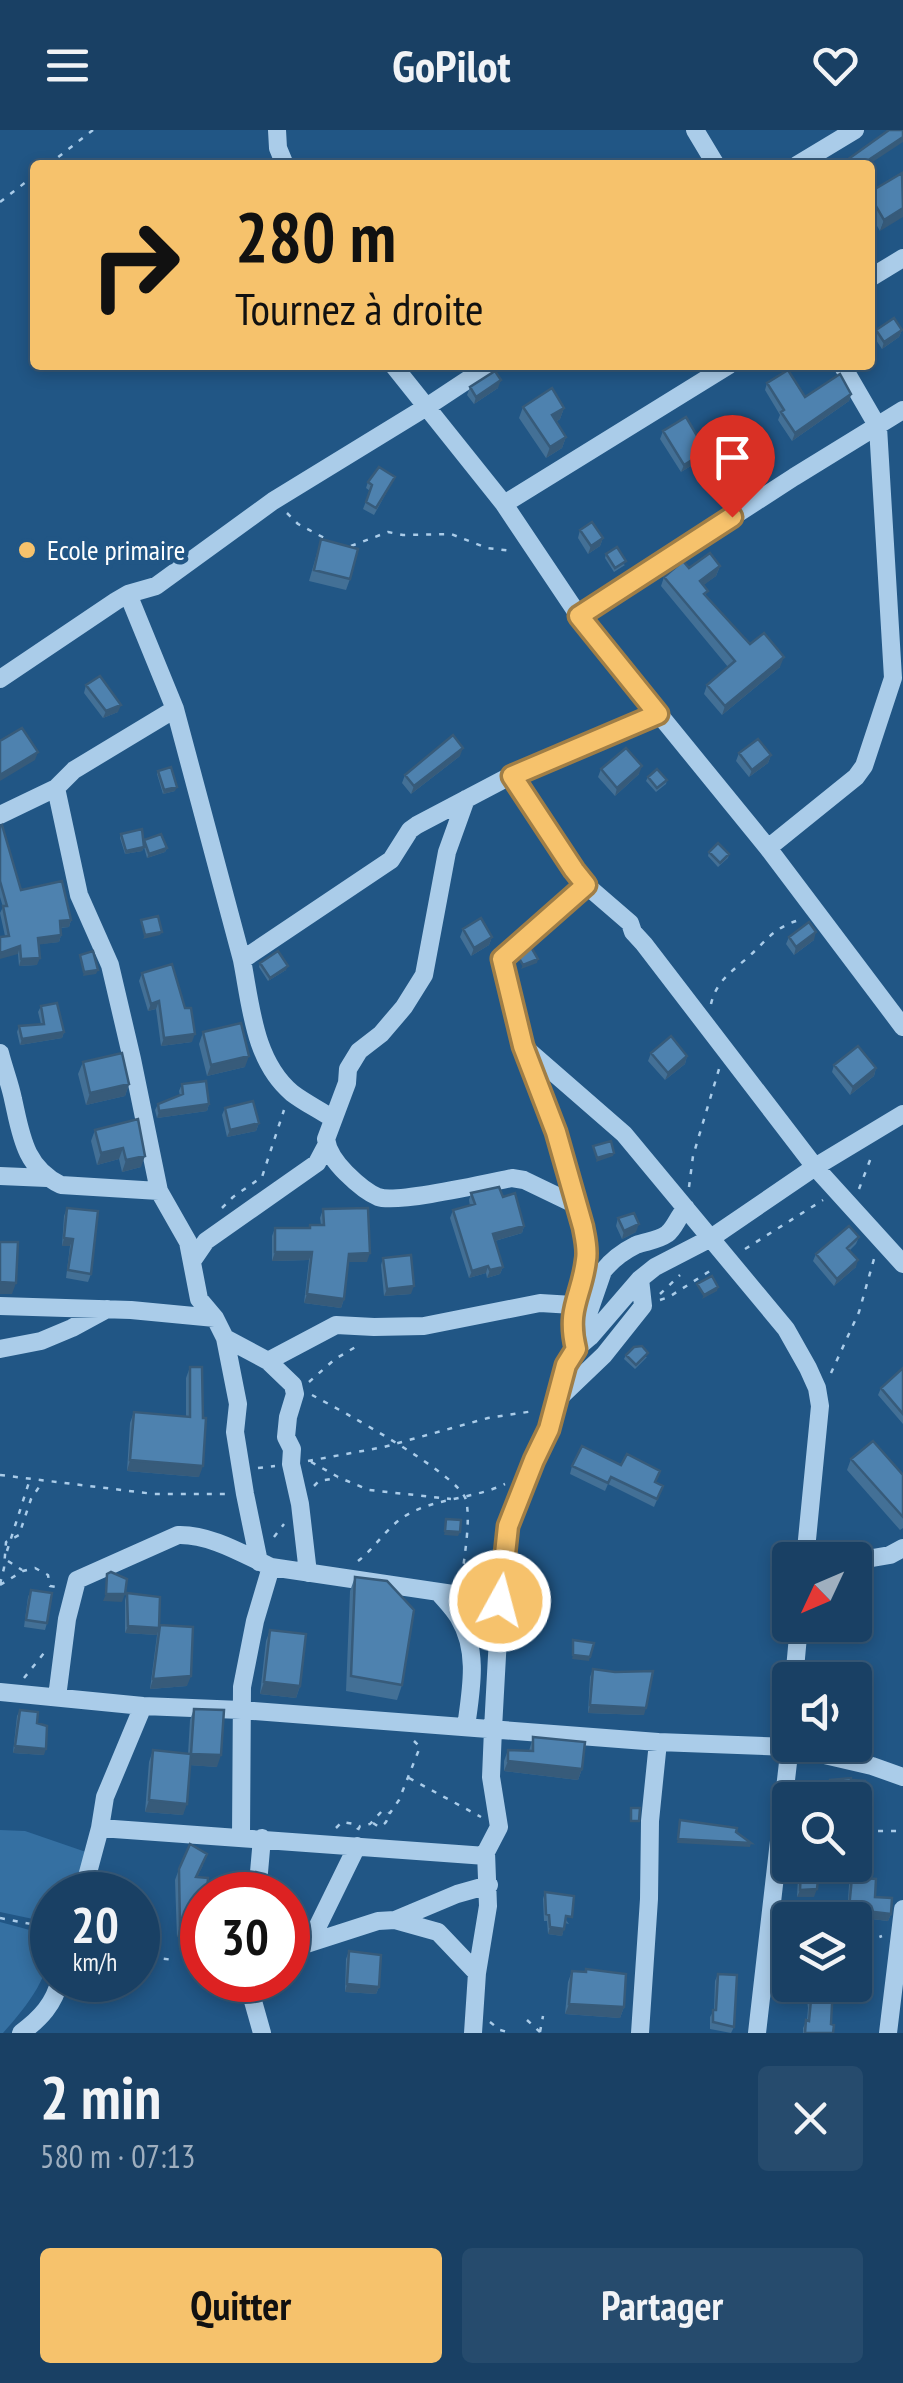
<!DOCTYPE html>
<html lang="fr">
<meta charset="utf-8">
<style>
:root{--surface:#194064;--page:#264b6d;--text:#f1f3f6;--muted:#9fafbf;--line:#375978;--accent:#f6c26c}
body{margin:0;font-family:"PT Sans Narrow",sans-serif;background:var(--page);color:var(--text);height:100vh;display:flex;flex-direction:column;font-size:38px;white-space:nowrap}
*{box-sizing:border-box;margin:0}
p{font-size:32px;color:var(--muted)}
.icon{flex:none;width:55px;height:55px;fill:none;stroke:currentColor;stroke-width:2;stroke-linecap:round;stroke-linejoin:round}
.map{position:relative;height:1903px;overflow:hidden}
.details{display:flex;flex-direction:column;background:var(--surface);flex:1}
.details>*{flex:none}
.banner{position:absolute;left:30px;top:30px;width:845px;height:210px;border-radius:10px;box-shadow:0 5px 15px #0003,0 0 0 2px var(--line);background:#f6c26c;color:#111;overflow:hidden}
.needle{width:65px;rotate:226deg}
.buttons{position:absolute;left:772px;top:1412px;display:grid;gap:20px}
.buttons a{display:grid;place-items:center;width:100px;height:100px;border-radius:10px;background:var(--surface);box-shadow:0 5px 15px #0003,0 0 0 2px var(--line);font-size:50px}
.speed{position:absolute;left:30px;top:1742px;display:flex;gap:20px;font-size:50px;font-weight:700;text-align:center}
.speed>*{display:grid;place-content:center;width:130px;height:130px;border-radius:50%;background:var(--surface);box-shadow:0 5px 15px #0003,0 0 0 2px var(--line);line-height:1}
.speed small{font-size:25px;font-weight:400}
.speed .limit{border:15px solid #d22;background:#fff;color:#111}
.pin{position:absolute;display:grid;place-items:center;width:85px;height:85px;color:#fff;margin:-102px -42px;border-radius:50% 50% 50% 0;rotate:-45deg;box-shadow:0 0 10px #0007}
.pin .icon{rotate:45deg}
.me{position:absolute;width:110px;margin:-55px;rotate:7deg;stroke-linejoin:round;filter:drop-shadow(0 0 8px #0008)}
.turn{display:flex;align-items:center;gap:35px;height:210px;padding:0 40px;font-size:45px}
.turn .icon{width:130px;height:130px;stroke-width:2.5}
.turn b{display:block;font-size:70px;line-height:85px}
.round{display:grid;place-items:center;flex:none;width:105px;height:105px;border-radius:10px;background:var(--page)}
.summary{display:flex;align-items:center;justify-content:space-between;height:170px;padding:0 40px}
h1{font-size:60px;font-weight:700;line-height:75px}
.action{display:flex;gap:20px;margin-top:auto;padding:20px 40px}
.action a{flex:1;height:115px;border-radius:10px;background:var(--accent);color:#111;font-size:40px;font-weight:700;line-height:115px;text-align:center}
.action a+a{background:var(--page);color:var(--text)}
header{display:flex;justify-content:space-between;align-items:center;height:130px;padding:0 40px;background:var(--surface);font-size:45px;font-weight:700}
.map>svg:first-child{display:block}
</style>
<header><svg class="icon" aria-label="menu" viewBox="0 0 24 24"><path d="M4 6h16M4 12h16M4 18h16"/></svg>GoPilot<svg class="icon" aria-label="heart" viewBox="0 0 24 24"><path d="M12 20l-8-8c-3-5 5-10 8-4 3-6 11-1 8 4z"/></svg></header>
<div class="map">
<svg width="903" height="1903" viewBox="0 0 903 1903">
<rect width="100%" height="100%" fill="#215685"/>
<path fill="#3570a2" d="M0 1700 25 1701 86 1722 76 1765H52V1793L0 1782Z
M0 1792 52 1806C52 1845 28 1875 3 1903H0Z"/>
<g fill="none" stroke-linecap="round" stroke-linejoin="round">
<path stroke="#aacce9" stroke-width="2.5" stroke-dasharray="5 8" stroke-linecap="butt" d="M48 35 93 0
M0 72 35 45
M287 383 298 394 330 411
M351 416 388 402 403 405 451 404 487 418 512 421
M711 874C716 852 730 843 746 829 767 811 771 799 799 790
M689 1057 693 1026 719 939
M859 1059 872 1025
M222 1078 233 1067 262 1047 284 980
M745 1119 823 1070
M660 1164 680 1145
M660 1170 669 1167 713 1139
M831 1243 859 1182 874 1129
M309 1252 335 1229 359 1215
M312 1265C340 1280 459 1344 466 1370 471 1391 464 1427 462 1448
M308 1331 384 1317 488 1288 534 1281
M311 1332 340 1348 369 1360 451 1369
M258 1338 275 1336
M0 1345 154 1364H227
M314 1356 319 1351 338 1348
M274 1407 284 1394
M7 1421 30 1349
M8 1431 22 1440
M358 1431C375 1418 386 1398 405 1386 434 1368 474 1369 505 1354
M0 1454 4 1438 6 1412 19 1405 31 1369 43 1351
M0 1455 23 1441 35 1438 48 1445 50 1456 57 1457
M24 1548 44 1523
M409 1648 481 1687
M373 1693 379 1697C386 1694 388 1691 388 1682
M336 1698 342 1692 355 1694 358 1699
M358 1700 360 1696 370 1694 382 1681 390 1683 399 1670 420 1617 414 1611
M855 1712 874 1701H903
M0 1788 52 1798
M138 1799 143 1795
M855 1816 882 1806
M138 1825 173 1830
M527 1890 540 1902
M490 1892 500 1900 511 1903
M540 1902 543 1886"/>
<path stroke="#aacce9" stroke-width="18" d="M277 0 278 18 285 35
M695 0 716 35
M797 35 855 0
M870 148 903 128
M393 235 504 374 579 486 768 718
M842 235 878 297 893 548 864 636 856 647 768 718 903 897
M504 374 729 235
M128 464 175 579 242 830 391 730 410 700 417 695 512 645 658 585
M579 486 794 347 903 280
M0 549 116 471 128 464 156 456 273 371 428 276 490 235
M512 645 574 740 586 755 630 793 633 802 644 814 815 1037 903 1134
M56 658 79 765 110 835 132 929 159 1061 188 1112 199 1169 215 1188 225 1208 238 1274 235 1302 245 1364 259 1432
M466 669 447 722 424 845 404 877 381 904 359 921 348 939 347 953 326 1009C328 1023 336 1033 346 1043 354 1051 366 1062 378 1067 397 1074 487 1053 512 1048L524 1050 576 1075
M0 685 56 658 74 640 175 579
M242 830C251 876 254 931 292 963 305 973 320 980 333 989
M523 916 624 1004 786 1199 808 1238 817 1258 820 1276 805 1430
M0 923C4 939 10 954 13 969 21 1004 24 1037 61 1055L159 1061
M0 1046 47 1048
M193 1130 206 1111 317 1033 326 1016
M573 1175 587 1131 586 1113 556 1001 523 916 502 829 586 755
M0 1176 131 1180 215 1188
M225 1208 268 1231 336 1195 374 1197 424 1196 540 1173 573 1175 572 1205 574 1214
M577 1218 590 1207 640 1149 655 1137 711 1108 815 1037 903 984
M0 1219 41 1211 72 1198 107 1179
M268 1231 293 1255 295 1264 288 1287 286 1307 292 1319 291 1334 300 1374 308 1443
M557 1270 604 1225 643 1176 640 1149
M855 1431 890 1425 903 1418
M439 1463C446 1471 454 1479 459 1488 479 1521 471 1560 466 1597
M794 1550 799 1495
M0 1562 143 1576 241 1580 658 1612 790 1617 872 1636 903 1647
M57 1567 67 1489 77 1450 178 1405C210 1404 243 1424 271 1437L500 1471
M100 1698 486 1726
M241 1707 242 1557 255 1491 271 1437
M82 1765 100 1698 105 1667 143 1576
M257 1765 262 1708
M395 1790 438 1802 477 1843
M310 1812 357 1716
M288 1820 378 1791 395 1790 457 1764 489 1755
M251 1850V1864L262 1903
M21 1903C41 1888 54 1874 60 1850
M473 1903 477 1843 488 1776 486 1722 499 1697 491 1647 493 1599 500 1471 509 1396 534 1330 549 1299 566 1235 576 1219 603 1141C611 1131 624 1121 636 1115 646 1111 657 1111 667 1104 675 1098 678 1086 686 1078
M640 1903 649 1769 650 1691 658 1612
M757 1903 790 1615
M888 1903 903 1779"/>
</g>
<path fill="#437096" d="M902 43 880 101 870 84V62Z
M876 200H902L899 207 882 219 874 207Z
M767 253 805 267 851 264 849 271 792 311 778 290 780 285 765 260Z
M470 257 498 258 474 274 467 265Z
M523 277 564 278 560 289 556 292 566 307 562 318 546 328 519 288Z
M663 301 706 321 704 328 681 342 660 309Z
M395 347 374 385 363 379 370 361 366 358 368 352Z
M580 400 603 408 600 416 588 424 578 408Z
M321 409 350 449 346 460 309 451Z
M606 424 625 435 614 442 605 428Z
M720 436 716 446 703 455 706 466 750 514 780 537 722 585 704 564 707 555 728 537 661 456 664 447 689 438Z
M86 555 118 582 103 588 84 563Z
M739 623 771 625 768 633 749 647 736 631Z
M460 626 411 664 402 653 405 645Z
M601 639 639 644 615 666 598 647Z
M158 641 175 661 163 664 157 644Z
M648 647 667 650 666 654 656 662 646 651Z
M0 696 21 760 71 790 69 797 61 798V805L59 812 39 814 37 835 19 836 18 824 5 806 0 783 3 777 0 767Z
M121 704 143 712 167 718 165 722 147 728 144 717 142 721 125 724 120 708Z
M709 722 729 724 728 728 718 737 708 726Z
M463 799 492 807 489 815 471 826 460 807Z
M789 807 814 810 794 825 786 814Z
M260 833 286 840 268 851 259 837Z
M142 843 192 912 161 916 156 879 148 881 139 851Z
M41 876 64 902 62 908 20 915 17 902 19 896 41 894 38 882Z
M203 902 245 937 207 946 199 914Z
M651 923 687 926 685 934 665 950 648 931Z
M83 932 129 954 125 966 86 975 78 944Z
M834 935 876 938 874 946 850 965 832 942Z
M182 954 209 974 207 981 157 988 155 980 158 974 180 966 179 961Z
M225 978 259 993 256 1001 227 1007 222 985Z
M138 989 141 1037 122 1042 119 1029 97 1035 91 1011 95 1000Z
M471 1063 503 1067 524 1096 522 1103 495 1111 503 1137 500 1144 487 1148 486 1143 469 1148 450 1088 453 1080 470 1076 469 1070Z
M67 1078 91 1144 88 1152 66 1148 70 1116H62L64 1086Z
M323 1079 367 1132H348L344 1169 341 1178 304 1173 309 1130 272 1131V1106L275 1098H309L321 1095 320 1088Z
M618 1088 636 1102 622 1109 616 1096Z
M859 1107 856 1114 850 1120 856 1137 834 1156 813 1131 816 1124Z
M383 1128 411 1164 384 1166 381 1135Z
M626 1225 647 1227 635 1239 624 1229Z
M190 1237 199 1347 127 1341 130 1293 134 1282 186 1286V1248Z
M903 1238V1294L878 1265 881 1258Z
M851 1329 903 1345V1398L900 1400 847 1340Z
M572 1336 655 1352 663 1356 654 1377 608 1354 605 1361 570 1344Z
M355 1447 402 1555 397 1570 346 1561 350 1461Z
M31 1460 47 1493 45 1500 24 1497 28 1467Z
M127 1463 159 1498 187 1556 150 1559 157 1505 125 1503V1470Z
M270 1500 300 1556 296 1568 260 1564 266 1511Z
M593 1539 615 1542 644 1585 588 1583 590 1547Z
M194 1579 217 1637 190 1635 183 1685 145 1682 149 1632 153 1620 188 1624 190 1590Z
M20 1580 37 1593 44 1625 13 1623 17 1586Z
M533 1607 582 1639 578 1650 504 1641V1631L508 1620 529 1621Z
M203 1735 197 1747 202 1765 201 1807H177L175 1750 179 1739Z
M801 1740 814 1767H797L798 1748Z
M852 1747 891 1784 888 1791 847 1786 849 1755Z
M545 1762 569 1794 565 1793 562 1806 548 1804 547 1791H544L543 1769Z
M349 1821 379 1857 376 1864 345 1862 346 1829Z
M572 1841 624 1877 620 1888 565 1884 568 1852Z
M718 1844 734 1897 731 1903 710 1899V1887L714 1880 715 1851Z
M808 1855 831 1894 833 1903H803V1898L807 1890 808 1878 806 1862Z"/>
<path fill="#375b7a" d="M903 7V12L868 35H861Z
M903 78V87L880 101 884 90Z
M902 200 899 207 882 219 884 212Z
M501 250 498 258 474 274 476 267Z
M851 264 849 271 792 311 795 303Z
M564 278 560 289 548 297 552 285Z
M566 307 562 318 546 328 550 317Z
M706 321 704 328 681 342 684 335Z
M603 408 600 416 588 424 591 416Z
M720 436 716 446 696 461 700 451Z
M784 527 780 537 722 585 725 576Z
M121 575 118 582 103 588 106 581Z
M463 618 460 626 411 664 414 656Z
M38 622 35 630 0 651V645Z
M771 625 768 633 749 647 752 640Z
M642 636 639 644 615 666 617 658Z
M177 657 175 661 163 664 164 660Z
M144 717 142 721 125 724 126 721Z
M167 718 165 722 147 728 149 724Z
M71 790 69 797 57 798 60 791Z
M162 802 160 805 143 809 145 805Z
M816 802 814 810 794 825 796 817Z
M61 805 59 812 36 815 38 808Z
M492 807 489 815 471 826 474 818Z
M20 816 18 824 0 829V823Z
M40 828 37 835 19 836 21 829Z
M538 829 537 833 521 839 523 835Z
M288 836 286 840 268 851 270 848Z
M98 840 96 844 83 846 84 842Z
M159 871 156 879 148 881 151 874Z
M64 902 62 908 20 915 22 909Z
M195 904 192 912 161 916 164 908Z
M249 926 245 937 207 946 211 935Z
M687 926 685 934 665 950 668 943Z
M876 938 874 946 850 965 853 957Z
M129 954 125 966 86 975 90 963Z
M209 974 207 981 157 988 159 981Z
M259 993 256 1001 227 1007 230 1000Z
M123 1018 119 1029 97 1035 101 1023Z
M614 1023 613 1026 596 1032 597 1028Z
M145 1026 141 1037 122 1042 126 1030Z
M639 1094 636 1102 622 1109 624 1101Z
M524 1096 522 1103 491 1112 493 1104Z
M64 1108 73 1109 70 1116H62Z
M275 1122H312L309 1130 272 1131Z
M370 1123 367 1132H346L349 1124Z
M858 1130 856 1137 834 1156 837 1149Z
M488 1136 486 1143 469 1148 472 1141Z
M503 1137 500 1144 487 1148 490 1140Z
M0 1152 16 1153 12 1164H0Z
M414 1156 411 1164 384 1166 387 1159Z
M718 1157 717 1161 702 1169 704 1165Z
M307 1164 344 1169 341 1178 304 1173Z
M130 1330 203 1336 199 1347 127 1341Z
M445 1401 460 1402 458 1406 444 1405Z
M106 1464H125L122 1472 103 1471Z
M128 1496 159 1498 157 1505 125 1503Z
M573 1525 590 1527 589 1531 572 1529Z
M191 1546 187 1556 150 1559 153 1549Z
M264 1552 300 1556 296 1568 260 1564Z
M590 1575 646 1578 644 1585 588 1583Z
M15 1616 46 1619 44 1625 13 1623Z
M191 1624 221 1625 217 1637 187 1635Z
M508 1631 582 1639 578 1650 504 1641Z
M149 1670 187 1674 183 1685 145 1682Z
M855 1676 870 1677 867 1684 855 1683Z
M678 1709 751 1713 750 1717 677 1713Z
M817 1759 814 1767H797L800 1760Z
M849 1779 891 1784 888 1791 847 1786Z
M202 1796 201 1807H177L180 1797Z
M550 1797 564 1799 562 1806 548 1804Z
M347 1854 379 1857 376 1864 345 1862Z
M569 1874 624 1877 620 1888 565 1884Z"/>
<path fill="#4e82af" stroke="#375b7a" stroke-width="2.5" d="M889 0H903V7L861 35H840Z
M902 43 903 78 884 90 870 66V62Z
M894 188 902 200 884 212 876 200Z
M788 240 805 267 840 244 851 264 795 303 781 282 784 280 767 253Z
M495 241 501 250 476 267 470 257Z
M552 258 564 278 552 285 566 307 550 317 523 277Z
M686 287 706 321 684 335 663 301Z
M379 337 395 347 376 378 366 372 372 355 368 352Z
M592 392 603 408 591 416 580 400Z
M321 409 358 419 350 449 314 440Z
M617 417 626 431 615 438 606 424Z
M710 423 720 436 700 451 708 461 704 464 750 514 764 503 784 527 725 576 707 555 735 531 664 447 683 431 689 438Z
M100 546 121 575 106 581 86 555Z
M22 598 38 622 0 645V611Z
M453 605 463 618 414 656 405 645Z
M758 609 771 625 752 640 739 623Z
M626 618 642 636 617 658 601 639Z
M171 637 177 657 164 660 158 641Z
M657 639 667 650 657 658 648 647Z
M2 695 21 760 62 751 71 790 60 791 61 805 38 808 40 828 21 829 20 816 0 823V807L9 806 3 776H7L0 751V696Z
M142 699 144 717 126 721 121 704Z
M161 704 167 718 149 724 144 710Z
M718 713 729 724 720 733 709 722Z
M158 786 162 802 145 805 141 790Z
M481 788 492 807 474 818 463 799Z
M809 792 816 802 796 817 789 807Z
M531 817 538 829 523 835 519 828Z
M93 821 98 840 84 842 80 825Z
M278 821 288 836 270 848 260 833Z
M172 834 185 878H191L195 904 164 908 159 871 151 874 142 843Z
M57 873 64 902 22 909 19 896 44 894 41 876Z
M241 893 249 926 211 935 203 902Z
M671 906 687 926 668 943 651 923Z
M858 916 876 938 853 957 834 935Z
M122 923 129 954 90 963 83 932Z
M206 951 209 974 159 981 158 974 183 964 182 954Z
M253 971 259 993 230 1000 225 978Z
M138 989 145 1026 126 1030 123 1018 101 1023 95 1000Z
M611 1011 614 1023 597 1028 593 1016Z
M499 1057 503 1067 515 1063 524 1096 493 1104 503 1137 490 1140 488 1136 472 1141 453 1080 475 1074 471 1063Z
M67 1078 98 1081 91 1144 68 1140 73 1109 64 1108Z
M368 1078 370 1123 349 1124 344 1169 307 1164 312 1122H275V1098H310V1095H324L323 1079Z
M634 1083 639 1094 624 1101 618 1088Z
M849 1096 859 1107 847 1118 858 1130 837 1149 816 1124Z
M0 1112H18L16 1153 0 1152Z
M411 1125 414 1156 387 1159 383 1128Z
M712 1146 718 1157 704 1165 697 1154Z
M642 1216 648 1223 636 1235 626 1225 634 1217Z
M190 1237H202L203 1288H206L203 1336 130 1330 134 1282 190 1287Z
M903 1238V1284L881 1258Z
M873 1311 903 1345V1387L851 1329Z
M582 1316 621 1335 627 1324 660 1341 655 1352 663 1356 657 1369 611 1347 608 1353 572 1336Z
M446 1389 461 1390 460 1402 445 1401Z
M111 1442 127 1449 125 1464H106L107 1444Z
M355 1447 387 1451 414 1480 402 1555 351 1546Z
M31 1460 52 1463 47 1493 26 1490Z
M127 1463 160 1467 159 1498 128 1496Z
M160 1495 193 1497 191 1546 153 1549Z
M270 1500 306 1504 300 1556 264 1552Z
M573 1510 594 1513 590 1527 573 1525Z
M593 1539 615 1542 653 1541 646 1578 590 1575Z
M194 1579 224 1580 221 1625 191 1624Z
M20 1580 38 1582 37 1593 47 1596 46 1619 15 1616Z
M533 1607 585 1612 582 1639 508 1631V1620L533 1621Z
M153 1620 191 1624 187 1674 149 1670Z
M851 1648V1650L865 1651V1659H871L870 1677 855 1676V1670L828 1668 830 1650Z
M631 1678H640L639 1691H631Z
M680 1690 737 1698 736 1702 751 1713 678 1709Z
M190 1714 207 1724 196 1747 208 1748 207 1765H202V1796L180 1797 179 1739Z
M801 1740 819 1741 817 1759 800 1760Z
M852 1747 876 1749 875 1767 892 1768 891 1784 849 1779Z
M545 1762 574 1766 572 1787 566 1786 564 1799 550 1797 549 1785 546 1784Z
M349 1821 381 1825 379 1857 347 1854Z
M586 1839 626 1844 624 1877 569 1874 572 1841 586 1842Z
M718 1844 737 1845 734 1897 713 1892V1880H716Z
M809 1855 833 1856 831 1894 834 1895 833 1903H805L806 1890 809 1891 811 1870Z"/>
<g fill="none" stroke-linecap="round" stroke-linejoin="round">
<defs>
<path id="route" d="M500 1471 508 1396 534 1330 549 1299 566 1235 576 1219C566 1178 582 1166 586 1130 588 1119 585 1108 583 1097L556 1002 523 916 502 829 586 755 574 740 512 646 658 584 579 486 732 387"/>
</defs>
<use href="#route" stroke="#a07e46" stroke-width="25"/>
<use href="#route" stroke="#f6c26c" stroke-width="18"/>
</g>
<circle fill="#f6c26c" stroke="#215685" stroke-width="4" cx="27" cy="420" r="10"/>
<g text-anchor="middle" stroke-width="9" stroke-linejoin="round" paint-order="stroke">
<g font-size="28" fill="#fff" stroke="#215685" text-anchor="start">
<text x="47" y="430">Ecole primaire</text>
</g>
</g>
</svg>
<div class="buttons">
<a><svg class="needle" viewBox="-14 -14 28 28"><path d="M0-13l5 13h-10z" fill="#e53935"/><path d="M0 13l5-13h-10z" fill="#9fafbf"/></svg></a>
<a><svg class="icon" aria-label="sound" viewBox="0 0 24 24"><path d="M4 9h4l5-4v14l-5-4H4zM17 9q2 3 0 6"/></svg></a>
<a><svg class="icon" aria-label="search" viewBox="0 0 24 24"><circle cx="10" cy="10" r="6"/><path d="M15 15l6 6"/></svg></a>
<a><svg class="icon" aria-label="layers" viewBox="0 0 24 24"><path d="M12 4l9 5-9 5-9-5zM3 14l9 5 9-5"/></svg></a>
</div>
<div class="speed"><div>20<small>km/h</small></div><div class="limit">30</div></div>
<div class="pin" style="left:732px;top:387px;background:#d93025"><svg class="icon" aria-label="arrive" viewBox="0 0 24 24"><path d="M6 21V4h12l-3 4 3 4H6"/></svg></div>
<svg class="me" style="left:500px;top:1471px" viewBox="-20 -20 40 40"><circle r="17" fill="#f6c26c" stroke="#fff" stroke-width="3"/><path d="M0-11L8 9 0 5-8 9z" fill="#fff"/></svg>
<div class="banner">
<div class="turn"><svg class="icon" aria-label="right" viewBox="0 0 24 24"><path d="M7 20v-9h11M14 6l5 5-5 5"/></svg><div><b>280 m</b>Tournez à droite</div></div>
</div>
</div>
<section class="details">
<div class="summary"><div><h1>2 min</h1><p>580 m · 07:13</p></div><a class="round"><svg class="icon" aria-label="close" viewBox="0 0 24 24"><path d="M6 6l12 12M18 6L6 18"/></svg></a></div>
<div class="action"><a>Quitter</a><a>Partager</a></div>
</section>
